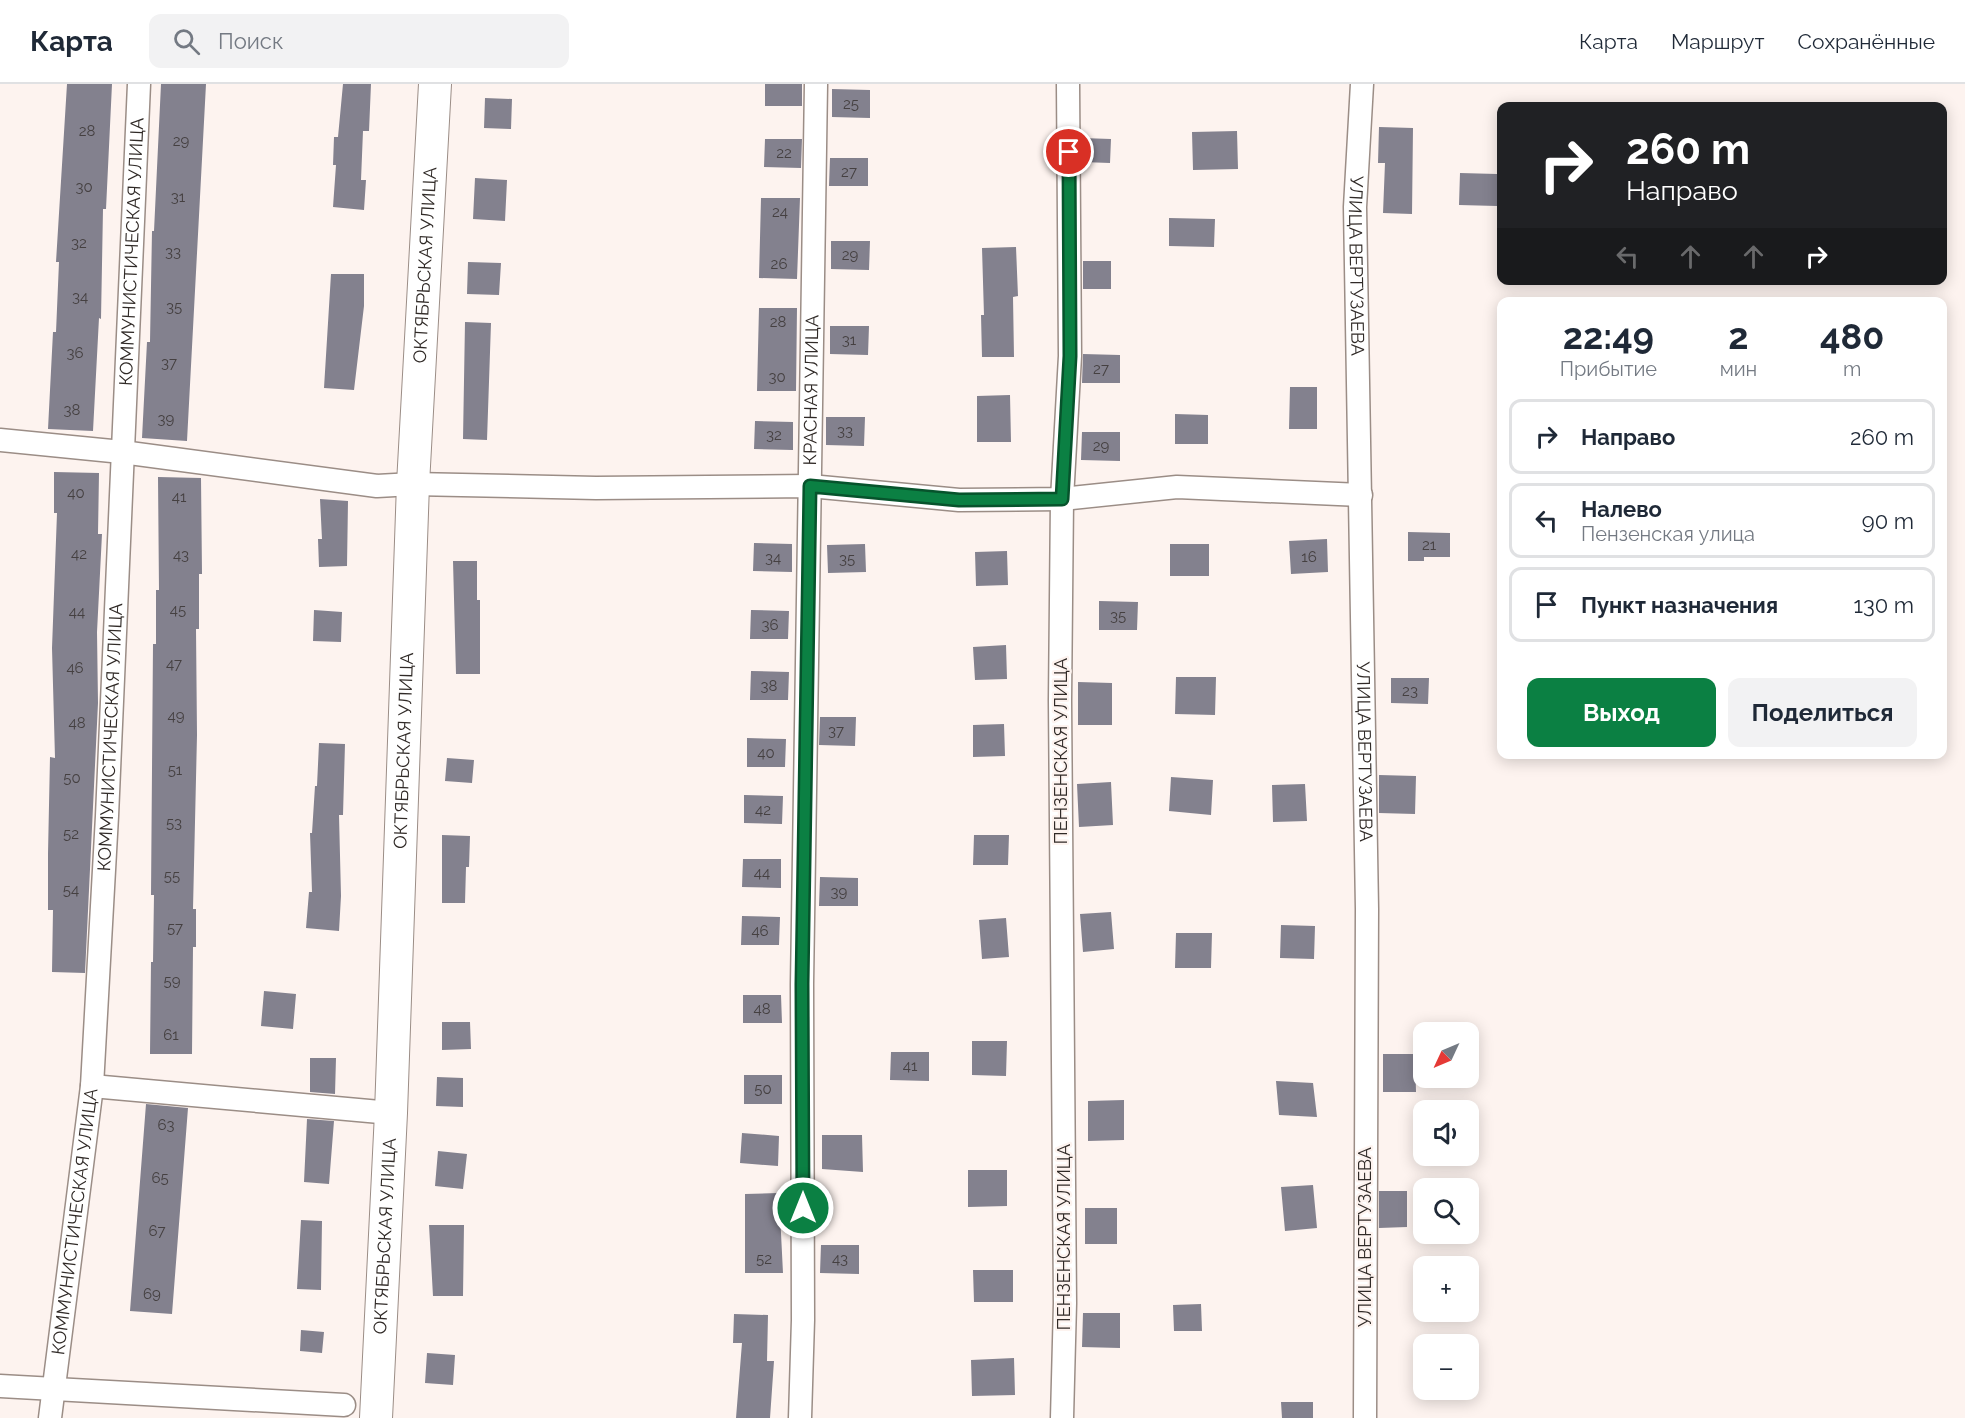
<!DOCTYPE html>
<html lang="ru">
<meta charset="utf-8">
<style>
:root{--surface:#fff;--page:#f2f2f3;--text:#1f2937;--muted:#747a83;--line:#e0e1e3;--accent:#0b8043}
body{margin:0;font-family:Raleway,sans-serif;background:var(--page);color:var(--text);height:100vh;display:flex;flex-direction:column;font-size:22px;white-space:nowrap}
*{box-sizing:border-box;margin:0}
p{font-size:20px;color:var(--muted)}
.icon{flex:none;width:33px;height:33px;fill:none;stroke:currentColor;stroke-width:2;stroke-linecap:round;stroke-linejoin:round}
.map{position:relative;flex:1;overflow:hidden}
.side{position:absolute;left:1497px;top:213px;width:450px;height:462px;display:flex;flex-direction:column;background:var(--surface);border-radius:12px;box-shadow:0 3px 15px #0003}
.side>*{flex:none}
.banner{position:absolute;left:1497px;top:18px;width:450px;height:183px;border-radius:12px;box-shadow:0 3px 15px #0003;background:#202124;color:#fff;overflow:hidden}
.needle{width:39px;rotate:226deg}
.controls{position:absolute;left:1413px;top:938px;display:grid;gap:12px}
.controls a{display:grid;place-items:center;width:66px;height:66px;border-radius:12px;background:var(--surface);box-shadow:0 3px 15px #0003;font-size:30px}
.pin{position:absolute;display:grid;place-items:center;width:51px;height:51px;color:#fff;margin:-26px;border:3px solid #fff;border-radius:50%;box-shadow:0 2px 6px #0007}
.me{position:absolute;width:66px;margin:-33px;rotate:0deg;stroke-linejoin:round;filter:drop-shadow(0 0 4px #0008)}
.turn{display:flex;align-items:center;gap:21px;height:126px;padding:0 30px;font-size:27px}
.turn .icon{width:78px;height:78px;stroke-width:2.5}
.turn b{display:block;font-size:42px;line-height:51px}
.lanes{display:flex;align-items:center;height:57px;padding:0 30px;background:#0003;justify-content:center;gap:30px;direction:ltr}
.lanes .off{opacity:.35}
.eta{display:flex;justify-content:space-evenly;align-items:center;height:102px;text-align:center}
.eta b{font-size:36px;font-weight:700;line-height:42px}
.cta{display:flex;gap:12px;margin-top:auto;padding:12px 30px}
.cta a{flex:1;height:69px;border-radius:12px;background:var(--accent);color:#fff;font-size:24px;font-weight:700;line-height:69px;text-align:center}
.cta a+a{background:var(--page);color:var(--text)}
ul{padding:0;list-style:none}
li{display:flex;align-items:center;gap:18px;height:75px;margin:0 12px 9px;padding:0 18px;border:3px solid var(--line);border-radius:12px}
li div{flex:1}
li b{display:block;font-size:22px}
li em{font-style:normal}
header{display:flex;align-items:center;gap:36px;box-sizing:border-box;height:84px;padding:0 30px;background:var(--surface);border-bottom:2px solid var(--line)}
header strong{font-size:28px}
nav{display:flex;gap:33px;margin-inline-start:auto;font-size:21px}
.search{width:420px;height:54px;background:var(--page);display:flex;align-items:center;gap:15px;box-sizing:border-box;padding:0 21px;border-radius:12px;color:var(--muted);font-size:22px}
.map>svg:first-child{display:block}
</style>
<header>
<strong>Карта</strong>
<div class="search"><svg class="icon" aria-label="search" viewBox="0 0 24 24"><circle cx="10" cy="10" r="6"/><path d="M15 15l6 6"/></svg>Поиск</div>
<nav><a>Карта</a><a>Маршрут</a><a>Сохранённые</a></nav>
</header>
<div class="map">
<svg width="1965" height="1334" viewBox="0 0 1965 1334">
<rect width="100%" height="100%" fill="#fdf3ef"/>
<path fill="#83818e" d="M67 0H112L106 125H103L101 235 99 234 93 347 48 345 53 248H56L59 178H56Z
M161 0H206L187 357 142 354 147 258H150L152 147H154Z
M343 0H371L369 47H363L361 96H366L364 126 333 123 336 81H333L334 53H338Z
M765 0H802V22H765Z
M832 5 870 6V34L832 33Z
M485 14 512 15 511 45 484 44Z
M1379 43 1413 44 1412 130 1383 129 1385 79H1378Z
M1237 47 1238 85 1193 86 1192 48Z
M1082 54 1111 55 1110 79 1082 78Z
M765 55H802L801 84 764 83Z
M830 74H868V102H829Z
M1460 89 1497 90V122L1459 121Z
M475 94 507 96 505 137 473 135Z
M761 114H800L797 195 759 194Z
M1169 134 1215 135 1214 163 1169 162Z
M831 157H870L869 186 831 185Z
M1016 163 1018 212 1013 213 1014 273H982L981 231H984L982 164Z
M1083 177H1111V205H1083Z
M468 178 501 179 499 211 467 210Z
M331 190H364V222L354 306 324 304Z
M759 224H797L796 307H757Z
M465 238 491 239 487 356 463 355Z
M830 242H869L868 271 830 270Z
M1083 270 1120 271V299H1082Z
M1290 303H1317V345H1289Z
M1010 311 1011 358H977V312Z
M1175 330 1208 331V360H1175Z
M826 333H865L864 362 826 361Z
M755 337 793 338V366L754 365Z
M1082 348H1120V377L1081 376Z
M54 388 99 389 98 450H102L97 548 98 619 85 889 52 888 53 826H48V770L50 673 55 674 52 564 57 429H54Z
M158 393 201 394 202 490H199V545H196L197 651 193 825H196V863H193L192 970H150L151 878H153L154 811H151L153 560H156V506H159Z
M320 415 348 417 347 482 319 483 318 455H322Z
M1408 448 1450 449V473H1424V477H1408Z
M1327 455 1328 488 1291 490 1289 457Z
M754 459 792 460V488L753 487Z
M865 460 866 488 828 489 827 461Z
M1170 460H1209V492H1170Z
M1007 467 1008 501 976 502 975 468Z
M453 477H477V516H480V590H456Z
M1099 517 1138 518 1137 546H1099Z
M314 526 342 528 341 558 313 557Z
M751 526 789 527 788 555H750Z
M1006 561 1007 595 975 596 973 563Z
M751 587 789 588 788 616H750Z
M1176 593H1216L1215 631 1175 630Z
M1391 594H1429L1428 620 1391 619Z
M1078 598 1112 599V641H1078Z
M820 633H856L855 662 819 661Z
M1004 640 1005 672 973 673V641Z
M747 654 786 655 785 683H747Z
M319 659 345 660 343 731H339L341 812 339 847 306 844 309 808H312L310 749H312L315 702H317Z
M447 674 474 676 472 699 445 697Z
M1379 691 1416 692 1415 730 1379 729Z
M1171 693 1213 696 1211 731 1169 727Z
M1111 698 1113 741 1079 743 1077 700Z
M1305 700 1307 737 1273 738 1272 701Z
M744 711 783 712 782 740 744 739Z
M442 751 470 752 469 783H466L465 819H442Z
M974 751H1009L1008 781H973Z
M743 775H781V804L742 803Z
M820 793 858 794V822H819Z
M1111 828 1114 865 1083 868 1080 830Z
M742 832 780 833 779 861H741Z
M1006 834 1009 873 982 875 979 836Z
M1281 841 1315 842 1314 875 1280 874Z
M1176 849H1212L1211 884H1175Z
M264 907 296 910 293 945 261 942Z
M743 911H781L782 939H743Z
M442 938H470L471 965 442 966Z
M972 957H1007L1006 992 972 991Z
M891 968H929V997L890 996Z
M1383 970H1415L1416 1008H1383Z
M310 974H336L335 1010 310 1008Z
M744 991H782V1020H744Z
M437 993 463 994V1023L436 1022Z
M1276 997 1313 999 1317 1033 1279 1031Z
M1124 1016V1056L1088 1057V1017Z
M146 1020 188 1024 172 1230 130 1227Z
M307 1035 334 1037 329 1100 304 1098Z
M742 1049 779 1052 778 1082 740 1079Z
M822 1051H862L863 1088 822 1085Z
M438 1067 467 1070 463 1105 435 1102Z
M968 1086H1007V1122L968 1123Z
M1313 1101 1317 1144 1285 1147 1281 1103Z
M1379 1107H1407V1143L1379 1144Z
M779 1109 783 1189H745V1110Z
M1085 1124H1117V1160H1085Z
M301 1136 322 1137 321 1206 297 1205Z
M429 1141H464L463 1212H433Z
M821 1161H859V1190L820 1189Z
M973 1186H1013V1218H974Z
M1201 1220 1202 1247H1174L1173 1221Z
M1083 1229H1120V1264L1082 1263Z
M734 1230 768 1231 767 1277H774L770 1334H736L742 1259H733Z
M301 1246 324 1248 322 1269 300 1267Z
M427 1269 455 1271 453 1301 425 1299Z
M1014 1274 1015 1311 972 1312 971 1276Z
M1281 1318H1313V1334H1282Z"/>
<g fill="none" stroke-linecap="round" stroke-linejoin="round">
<defs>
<g id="minor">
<path id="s1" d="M1362 0 1355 123 1367 825 1365 1334"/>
<path d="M0 356 122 368 377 402 413 400 596 404 810 402 959 416 1062 415 1177 403 1361 411"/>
<path d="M92 1002 391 1029"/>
<path d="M0 1302 344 1321"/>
<path id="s2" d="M50 1334 92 1002 107 732 139 0"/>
<path id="s3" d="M800 1334 803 1236 802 900 816 0"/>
<path d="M1062 1334 1065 1219 1060 617 1062 415 1070 272 1068 0"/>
</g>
<g id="secondary">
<path id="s4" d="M376 1334 391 1029 413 400 435 0"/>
</g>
</defs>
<use href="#minor" stroke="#9b8d86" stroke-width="25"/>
<use href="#secondary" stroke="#9b8d86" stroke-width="34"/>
<use href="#minor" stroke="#fff" stroke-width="22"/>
<use href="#secondary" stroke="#fff" stroke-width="32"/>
</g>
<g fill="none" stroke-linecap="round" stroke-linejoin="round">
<defs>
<path id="route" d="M803 1124 802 900 810 402 959 416 1062 415 1070 272 1069 68"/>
</defs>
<use href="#route" stroke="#07532c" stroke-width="15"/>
<use href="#route" stroke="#0b8043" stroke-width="10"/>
</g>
<g text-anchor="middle" stroke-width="4.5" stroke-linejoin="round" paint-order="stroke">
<g font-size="15" fill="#454041">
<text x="851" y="25">25</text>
<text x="87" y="52">28</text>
<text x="181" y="62">29</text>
<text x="784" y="74">22</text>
<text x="849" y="93">27</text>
<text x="84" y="108">30</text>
<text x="178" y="118">31</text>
<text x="780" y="133">24</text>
<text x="79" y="164">32</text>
<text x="173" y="173">33</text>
<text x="850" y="176">29</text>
<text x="779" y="185">26</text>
<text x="80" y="218">34</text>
<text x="174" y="228">35</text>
<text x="778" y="243">28</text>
<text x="849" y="261">31</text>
<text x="75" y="274">36</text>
<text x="169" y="284">37</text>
<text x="1101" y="290">27</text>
<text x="777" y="298">30</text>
<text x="72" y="331">38</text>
<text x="166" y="340">39</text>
<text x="845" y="352">33</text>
<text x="774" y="356">32</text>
<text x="1101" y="367">29</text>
<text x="76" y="414">40</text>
<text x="179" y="418">41</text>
<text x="1429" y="466">21</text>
<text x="79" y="475">42</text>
<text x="181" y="476">43</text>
<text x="1309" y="478">16</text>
<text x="773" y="479">34</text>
<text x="847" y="480">35</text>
<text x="178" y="531">45</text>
<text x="77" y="533">44</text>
<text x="1118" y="537">35</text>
<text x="770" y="546">36</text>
<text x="174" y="585">47</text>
<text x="75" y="589">46</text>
<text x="769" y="607">38</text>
<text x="1410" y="612">23</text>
<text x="176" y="637">49</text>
<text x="77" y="644">48</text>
<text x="836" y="652">37</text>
<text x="766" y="674">40</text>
<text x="175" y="691">51</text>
<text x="72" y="699">50</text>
<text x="763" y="731">42</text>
<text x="174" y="744">53</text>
<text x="71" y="755">52</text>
<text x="762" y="794">44</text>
<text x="172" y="797">55</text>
<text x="71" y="811">54</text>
<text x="839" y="813">39</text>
<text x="175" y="849">57</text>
<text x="760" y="852">46</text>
<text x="172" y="902">59</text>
<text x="762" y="930">48</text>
<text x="171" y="956">61</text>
<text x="910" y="987">41</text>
<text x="763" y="1010">50</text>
<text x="166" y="1046">63</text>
<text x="160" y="1099">65</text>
<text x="157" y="1152">67</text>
<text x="764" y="1180">52</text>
<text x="840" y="1180">43</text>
<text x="152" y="1215">69</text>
</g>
<g font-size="18" fill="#302a27" stroke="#fdf3ef">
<text dy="6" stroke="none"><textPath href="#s2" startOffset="1170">КОММУНИСТИЧЕСКАЯ УЛИЦА</textPath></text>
<text dy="6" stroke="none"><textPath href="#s4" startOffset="1154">ОКТЯБРЬСКАЯ УЛИЦА</textPath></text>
<text dy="6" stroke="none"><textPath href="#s1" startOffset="182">УЛИЦА ВЕРТУЗАЕВА</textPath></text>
<text dy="6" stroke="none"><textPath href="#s3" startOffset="1028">КРАСНАЯ УЛИЦА</textPath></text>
<text dy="6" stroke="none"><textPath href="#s2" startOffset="684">КОММУНИСТИЧЕСКАЯ УЛИЦА</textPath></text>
<text dy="6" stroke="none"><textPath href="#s4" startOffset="668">ОКТЯБРЬСКАЯ УЛИЦА</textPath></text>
<text transform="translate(1061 667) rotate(-90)" y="6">ПЕНЗЕНСКАЯ УЛИЦА</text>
<text dy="6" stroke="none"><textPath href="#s1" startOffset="668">УЛИЦА ВЕРТУЗАЕВА</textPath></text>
<text dy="6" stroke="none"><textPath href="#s2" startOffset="198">КОММУНИСТИЧЕСКАЯ УЛИЦА</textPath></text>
<text dy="6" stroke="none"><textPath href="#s4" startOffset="182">ОКТЯБРЬСКАЯ УЛИЦА</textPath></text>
<text transform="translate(1064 1153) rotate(-90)" y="6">ПЕНЗЕНСКАЯ УЛИЦА</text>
<text transform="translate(1365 1153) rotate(-90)" y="6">УЛИЦА ВЕРТУЗАЕВА</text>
</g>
</g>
</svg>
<div class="controls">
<a><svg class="needle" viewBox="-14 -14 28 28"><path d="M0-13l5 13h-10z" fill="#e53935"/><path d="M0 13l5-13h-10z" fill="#747a83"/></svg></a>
<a><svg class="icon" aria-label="sound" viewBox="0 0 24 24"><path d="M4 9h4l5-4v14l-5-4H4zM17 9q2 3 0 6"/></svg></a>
<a><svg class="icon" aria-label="search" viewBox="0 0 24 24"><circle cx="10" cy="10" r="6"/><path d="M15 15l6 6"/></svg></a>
<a>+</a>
<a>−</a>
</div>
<div class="pin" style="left:1069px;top:68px;background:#d93025"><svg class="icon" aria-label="arrive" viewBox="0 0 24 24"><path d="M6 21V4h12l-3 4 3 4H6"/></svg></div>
<svg class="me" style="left:803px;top:1124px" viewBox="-20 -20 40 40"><circle r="17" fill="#0b8043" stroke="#fff" stroke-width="3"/><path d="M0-11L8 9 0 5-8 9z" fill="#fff"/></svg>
<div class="banner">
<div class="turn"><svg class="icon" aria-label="right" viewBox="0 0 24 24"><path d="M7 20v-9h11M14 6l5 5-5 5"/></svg><div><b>260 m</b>Направо</div></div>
<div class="lanes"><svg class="icon off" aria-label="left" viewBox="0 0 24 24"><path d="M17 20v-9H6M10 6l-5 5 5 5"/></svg><svg class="icon off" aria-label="ahead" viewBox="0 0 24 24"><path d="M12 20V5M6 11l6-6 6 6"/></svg><svg class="icon off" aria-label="ahead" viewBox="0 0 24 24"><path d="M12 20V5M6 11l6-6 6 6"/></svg><svg class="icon" aria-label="right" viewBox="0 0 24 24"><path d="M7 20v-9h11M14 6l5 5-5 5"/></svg></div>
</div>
<section class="side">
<div class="eta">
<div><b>22:49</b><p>Прибытие</p></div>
<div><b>2</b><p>мин</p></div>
<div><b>480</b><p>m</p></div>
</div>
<ul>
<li><svg class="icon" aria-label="right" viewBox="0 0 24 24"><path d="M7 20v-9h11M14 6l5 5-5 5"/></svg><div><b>Направо</b></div><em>260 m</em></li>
<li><svg class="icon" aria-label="left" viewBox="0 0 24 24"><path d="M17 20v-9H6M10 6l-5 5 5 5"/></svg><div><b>Налево</b><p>Пензенская улица</p></div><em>90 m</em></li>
<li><svg class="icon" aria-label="arrive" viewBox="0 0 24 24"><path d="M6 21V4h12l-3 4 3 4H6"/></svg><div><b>Пункт назначения</b></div><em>130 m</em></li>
</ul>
<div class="cta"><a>Выход</a><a>Поделиться</a></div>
</section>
</div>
